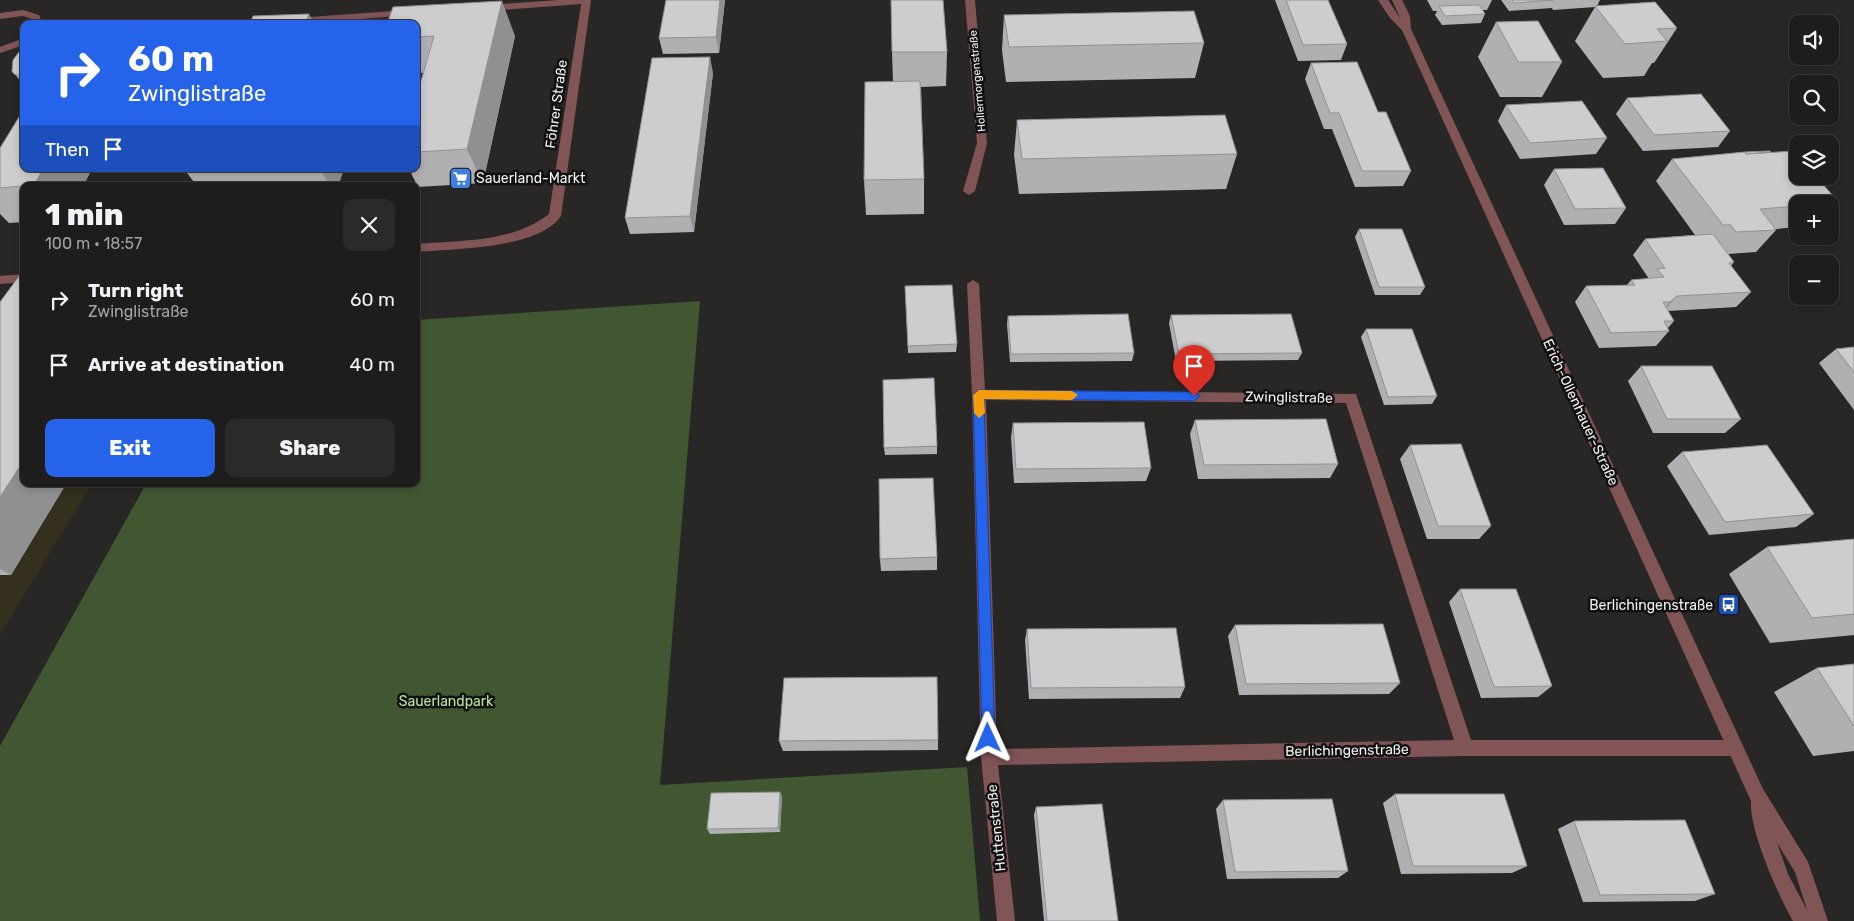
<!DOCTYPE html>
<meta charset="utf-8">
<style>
:root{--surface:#1f1d1c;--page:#2c2a29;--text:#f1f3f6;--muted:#a1a2a3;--line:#3c3b3b;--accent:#2563eb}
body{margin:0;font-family:Rubik,sans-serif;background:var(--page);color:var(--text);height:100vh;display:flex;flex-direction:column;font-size:19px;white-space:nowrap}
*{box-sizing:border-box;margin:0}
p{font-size:16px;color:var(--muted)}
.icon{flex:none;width:28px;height:28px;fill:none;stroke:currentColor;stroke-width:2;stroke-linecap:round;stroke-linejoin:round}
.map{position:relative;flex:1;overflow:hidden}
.details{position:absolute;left:20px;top:182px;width:400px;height:305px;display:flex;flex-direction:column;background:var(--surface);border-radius:10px;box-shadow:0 2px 8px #0003,0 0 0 1px var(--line)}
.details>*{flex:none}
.top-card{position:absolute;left:20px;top:20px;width:400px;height:152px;border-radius:10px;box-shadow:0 2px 8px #0003,0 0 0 1px var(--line);background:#2563eb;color:#fff;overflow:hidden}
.fabs{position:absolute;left:1789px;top:15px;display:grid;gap:10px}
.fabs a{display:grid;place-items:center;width:50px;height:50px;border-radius:10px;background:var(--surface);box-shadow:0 2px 8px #0003,0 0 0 1px var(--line);font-size:25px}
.pin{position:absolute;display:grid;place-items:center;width:42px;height:42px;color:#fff;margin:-51px -21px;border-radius:50% 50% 50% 0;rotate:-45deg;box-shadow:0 0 5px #0007}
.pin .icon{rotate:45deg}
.me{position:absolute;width:55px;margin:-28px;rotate:359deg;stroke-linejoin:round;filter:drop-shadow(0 0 4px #0008)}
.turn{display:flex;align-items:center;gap:18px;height:105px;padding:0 25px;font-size:22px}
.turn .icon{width:65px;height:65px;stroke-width:2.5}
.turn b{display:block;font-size:35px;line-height:42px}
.then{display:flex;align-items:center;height:48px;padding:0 25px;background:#0003;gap:10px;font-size:19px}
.round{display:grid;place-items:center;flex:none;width:52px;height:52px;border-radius:10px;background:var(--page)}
.headline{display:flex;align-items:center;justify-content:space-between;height:85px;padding:0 25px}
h1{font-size:30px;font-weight:800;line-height:38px}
.action{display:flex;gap:10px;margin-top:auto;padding:10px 25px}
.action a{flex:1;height:58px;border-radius:10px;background:var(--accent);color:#fff;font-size:20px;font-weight:800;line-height:58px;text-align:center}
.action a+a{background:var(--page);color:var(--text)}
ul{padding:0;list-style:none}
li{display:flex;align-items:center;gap:15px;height:65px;padding:0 25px}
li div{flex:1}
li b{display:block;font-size:19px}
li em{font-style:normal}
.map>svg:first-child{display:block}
</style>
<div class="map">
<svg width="1854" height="921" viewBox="0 0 1854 921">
<rect width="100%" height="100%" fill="#292725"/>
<path fill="#352f1d" d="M0 305 24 484H92L0 634Z"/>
<path fill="#415731" d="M700 301 660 785 967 767 980 921H0V746L146 484H416V320Z"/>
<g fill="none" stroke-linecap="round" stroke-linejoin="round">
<path fill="#815456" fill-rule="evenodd" d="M559 0H591L561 216C539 249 453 249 416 252V244C461 240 512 243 549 214L581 4 487 11 482 8 487 5Z
M965 0H975L987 143 975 191 969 195 963 191 977 143Z
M23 10 39 15 43 24H33L32 19 23 16 0 19V13Z
M408 10 413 13 411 15 298 24 290 21 295 18Z
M24 38V45L0 53V47Z
M24 274V282L0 284V276Z
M973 280 979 284 985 390 1356 394 1471 740H1735L1741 742 1743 748 1741 754 1735 756H1465L998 765 1015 921H997L981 757 972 395 967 284ZM986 400 1346 403 1454 740 997 749Z"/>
<path fill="#815456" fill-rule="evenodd" d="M1378 0H1388L1400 18 1392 0H1402L1410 16 1411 29 1763 789 1808 862 1828 921H1793C1778 895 1749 830 1751 801L1412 52 1402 30 1390 18ZM1777 843 1795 872 1807 910 1788 874Z"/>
</g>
<path fill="#b0b0b3" d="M725 0 719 53 663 54 659 38Z
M1275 0H1328L1347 44 1341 60 1298 61Z
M1427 0H1492L1487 10H1483L1485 14 1481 23 1442 25 1435 15 1437 11H1433Z
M1501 0H1600L1597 6 1677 28 1654 63H1652L1644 76 1603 78 1575 41 1595 7 1553 10 1552 8 1509 11Z
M1004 15 1204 43 1195 78 1006 82 1002 50Z
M1496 22 1562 62 1542 97H1500L1478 57Z
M416 24 515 36 483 183 418 187 409 169H416V98L424 73H416Z
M24 49V85L12 71Z
M892 52H947L946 86 921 87 924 179V214L866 215 864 180 893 82Z
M1311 63 1378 112 1411 171 1403 186 1355 187 1332 129H1324L1305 79Z
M713 73 694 232 630 234 625 218Z
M1627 98 1730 131 1718 147 1643 151 1616 114Z
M1506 105 1607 138 1596 154 1520 159 1498 121Z
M1017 120 1237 154 1226 189 1019 194 1014 155Z
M0 148 24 169H92L83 186H24V222L9 223 0 214Z
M1745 152H1771L1839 203 1830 213V204H1798V227L1776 229V230L1756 252 1728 254 1734 262 1731 266 1751 292 1736 307 1668 311 1674 321 1668 328 1669 331 1656 346 1599 348 1575 302 1586 286 1627 285 1631 280 1649 279 1633 255 1645 239 1695 235 1656 181 1672 159Z
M184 169H344L338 186H197Z
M1554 169 1626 208 1615 224 1564 225 1544 185Z
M1359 229 1425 287 1420 295H1375L1355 237Z
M905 286 957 344 956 352 908 353Z
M0 302 24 484H66L11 575H0Z
M1171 315 1302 353 1298 360 1176 361 1169 323Z
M1008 316 1134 353 1132 361 1010 362 1007 324Z
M1366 329 1437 396 1432 404 1384 405 1361 337Z
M1854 347V410L1819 363 1836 349Z
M1641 366 1741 419 1725 433H1653L1628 381Z
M1195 420 1338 464 1330 478 1198 479 1190 434Z
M1013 423 1151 468 1146 481 1014 483 1011 437Z
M1410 445 1491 526 1479 539H1427L1400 459Z
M937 446V454L885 455 884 448Z
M1682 452 1814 514 1796 527 1709 535 1667 466Z
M1854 539V635L1770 643 1729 574 1767 547Z
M937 557V570L881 571 880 559Z
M1460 589 1552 686 1538 697 1481 698 1449 602Z
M1235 625 1400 683 1389 694 1239 695 1228 636Z
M1027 629 1185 687 1180 698 1029 699 1025 640Z
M1854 664V751L1813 756 1774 692 1817 668Z
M938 740V750L783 751 779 741Z
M1395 794 1527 866 1512 873 1401 874 1383 803Z
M782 796 780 832 710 834 707 829Z
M1223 800 1348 871 1338 878 1227 879 1216 809Z
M1036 807 1118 921H1044L1034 815Z
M1574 821 1715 894 1695 901 1583 902 1558 829Z"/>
<path fill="#909092" d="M720 0H725L719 53 716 37Z
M502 1 515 36 483 183 467 149Z
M309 14 315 24H305Z
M710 57 713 73 694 232 690 216Z
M43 169H92L83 186H35L34 185Z
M320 169H344L338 186H330Z
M1677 296 1664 311 1657 317 1670 302Z
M24 460V484H66L11 575 0 569V497Z
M780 792 782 796 780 832 778 828Z"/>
<path fill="#cdcdd0" stroke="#909092" d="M666 0H720L716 37 659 38Z
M891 0H943L947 52H892Z
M1286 0H1328L1347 44 1303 45Z
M1512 0H1554L1514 3Z
M502 1 467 149 416 152V98L434 36 416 37V24H387L393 7Z
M1655 2 1677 28 1657 29 1667 41 1625 44 1595 6Z
M1479 5 1485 14 1445 16 1439 6Z
M1194 11 1204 43 1009 47 1004 15Z
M309 14 305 24H250L253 16Z
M1538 21 1562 62H1518L1496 22Z
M24 49V75L22 76 14 74 12 71 13 60 19 52Z
M710 57 690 216 625 218 652 58Z
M1357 62 1378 112H1386L1411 171H1362L1339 113H1330L1311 63Z
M920 81 924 179 864 180 865 82Z
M1701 94 1730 131 1654 135 1627 98Z
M1582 101 1607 138 1530 143 1506 105Z
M24 109V169H43L34 185 0 188V148Z
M1225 115 1237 154 1022 159 1017 120Z
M1770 151 1771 152 1746 154 1745 152Z
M1794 151 1798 155V176H1816L1839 203 1798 204V206L1760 209 1776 230 1736 232 1731 225H1723L1672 159 1745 152 1746 154Z
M1603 168 1626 208 1575 209 1554 169Z
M1359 229H1402L1425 287H1379Z
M1713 234 1734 262 1729 263 1751 292 1677 296 1670 302H1663L1674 321H1664L1669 331 1611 333 1586 286 1635 285 1631 280 1664 277 1657 269 1665 268 1645 239Z
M20 275H24V460L0 497V302Z
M952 285 957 344 908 346 905 286Z
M1128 314 1134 353 1011 354 1008 316Z
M1291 314 1302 353 1179 354 1171 315Z
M1366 329H1412L1437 396 1388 397Z
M1854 347V372L1836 349Z
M1641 366H1712L1741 419H1667Z
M934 378 937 446 884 448 883 380Z
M1326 419 1338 464 1204 465 1195 420Z
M1144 422 1151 468 1016 469 1013 423Z
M1461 444 1491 526H1438L1410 445Z
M1767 445 1814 514 1725 522 1682 452Z
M933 478 937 557 880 559 879 479Z
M1854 539V614L1812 618 1767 547Z
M1460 589H1516L1552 686 1494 687Z
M1383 624 1400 683 1246 684 1235 625Z
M1176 628 1185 687 1031 688 1027 629Z
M1854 664V726L1817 668Z
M937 677 938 740 779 741 784 678Z
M780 792 778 828 707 829 711 793Z
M1395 794H1504L1527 866H1413Z
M1332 799 1348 871 1235 872 1223 800Z
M1102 804 1118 921H1047L1036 807Z
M1685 820 1715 894 1600 895 1574 821Z"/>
<path fill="#2563eb" stroke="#184099" d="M979 390 1194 392 1200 396 1194 401 984 399 995 738 993 743 988 745 983 743 982 738 973 395Z"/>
<path fill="#f59e0b" d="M979 390 1072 391 1078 395 1072 400 984 399 985 413 979 418 974 413 973 395Z"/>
<defs>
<symbol id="supermarket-square" viewBox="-11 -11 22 22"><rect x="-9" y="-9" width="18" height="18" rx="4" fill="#3f7fe0" stroke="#111010"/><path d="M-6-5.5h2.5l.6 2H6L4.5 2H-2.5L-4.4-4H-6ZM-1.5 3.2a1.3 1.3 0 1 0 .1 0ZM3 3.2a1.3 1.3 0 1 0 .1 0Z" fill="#fff"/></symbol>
<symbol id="bus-square" viewBox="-11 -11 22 22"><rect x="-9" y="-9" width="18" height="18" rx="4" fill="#1a4fb4" stroke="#111010"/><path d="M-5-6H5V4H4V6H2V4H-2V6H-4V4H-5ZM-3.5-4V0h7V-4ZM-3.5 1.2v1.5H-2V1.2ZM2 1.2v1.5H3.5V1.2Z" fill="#fff"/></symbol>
</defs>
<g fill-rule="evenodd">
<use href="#supermarket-square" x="448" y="166" width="25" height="25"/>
<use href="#bus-square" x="1716" y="592" width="25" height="25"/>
</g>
<g text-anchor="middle" stroke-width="5" stroke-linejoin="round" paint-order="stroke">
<g font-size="11" fill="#f2f1f0" stroke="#111010">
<text transform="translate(977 81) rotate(-95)" y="4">Hollermorgenstraße</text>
</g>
<g font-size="14" fill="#f2f1f0" stroke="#111010">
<text transform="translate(556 104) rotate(-82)" y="5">Föhrer Straße</text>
<text transform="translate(1289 397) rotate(1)" y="5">Zwinglistraße</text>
<text transform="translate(1581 412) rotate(65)" y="5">Erich-Ollenhauer-Straße</text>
<text transform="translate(1347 750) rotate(-1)" y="5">Berlichingenstraße</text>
<text transform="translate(996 828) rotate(-96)" y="5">Huttenstraße</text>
</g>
<g font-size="14" fill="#f2f1f0" stroke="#111010" text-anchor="start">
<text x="476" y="183">Sauerland-Markt</text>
<text x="1713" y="610" text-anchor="end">Berlichingenstraße</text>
</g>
<g font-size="14" fill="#bbe59f" stroke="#111010">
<text x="446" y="706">Sauerlandpark</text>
</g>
</g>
</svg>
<div class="fabs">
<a><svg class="icon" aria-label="sound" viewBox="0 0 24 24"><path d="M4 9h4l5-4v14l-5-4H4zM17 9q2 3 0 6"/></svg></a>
<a><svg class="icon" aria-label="search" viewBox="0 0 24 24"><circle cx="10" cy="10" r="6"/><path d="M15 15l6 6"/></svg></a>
<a><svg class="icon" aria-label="layers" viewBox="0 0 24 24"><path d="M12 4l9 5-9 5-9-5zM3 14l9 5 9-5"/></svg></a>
<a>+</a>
<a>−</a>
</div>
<div class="pin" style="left:1194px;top:396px;background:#d93025"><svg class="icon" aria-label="arrive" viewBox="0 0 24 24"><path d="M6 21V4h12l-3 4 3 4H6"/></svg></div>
<svg class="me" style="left:988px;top:738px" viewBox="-20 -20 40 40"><path d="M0-17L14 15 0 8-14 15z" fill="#2563eb" stroke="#fff" stroke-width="4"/></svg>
<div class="top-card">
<div class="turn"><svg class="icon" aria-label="right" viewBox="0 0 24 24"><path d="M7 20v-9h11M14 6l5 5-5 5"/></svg><div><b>60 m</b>Zwinglistraße</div></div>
<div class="then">Then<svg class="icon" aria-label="arrive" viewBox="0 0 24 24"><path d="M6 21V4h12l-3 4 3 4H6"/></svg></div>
</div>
<section class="details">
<div class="headline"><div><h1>1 min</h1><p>100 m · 18:57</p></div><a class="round"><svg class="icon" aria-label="close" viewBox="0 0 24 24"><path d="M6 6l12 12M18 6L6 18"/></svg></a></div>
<ul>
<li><svg class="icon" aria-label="right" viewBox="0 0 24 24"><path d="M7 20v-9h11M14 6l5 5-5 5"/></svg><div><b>Turn right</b><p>Zwinglistraße</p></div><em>60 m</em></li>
<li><svg class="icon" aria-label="arrive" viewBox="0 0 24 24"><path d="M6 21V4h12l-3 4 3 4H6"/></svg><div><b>Arrive at destination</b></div><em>40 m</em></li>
</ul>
<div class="action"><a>Exit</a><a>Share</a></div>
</section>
</div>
